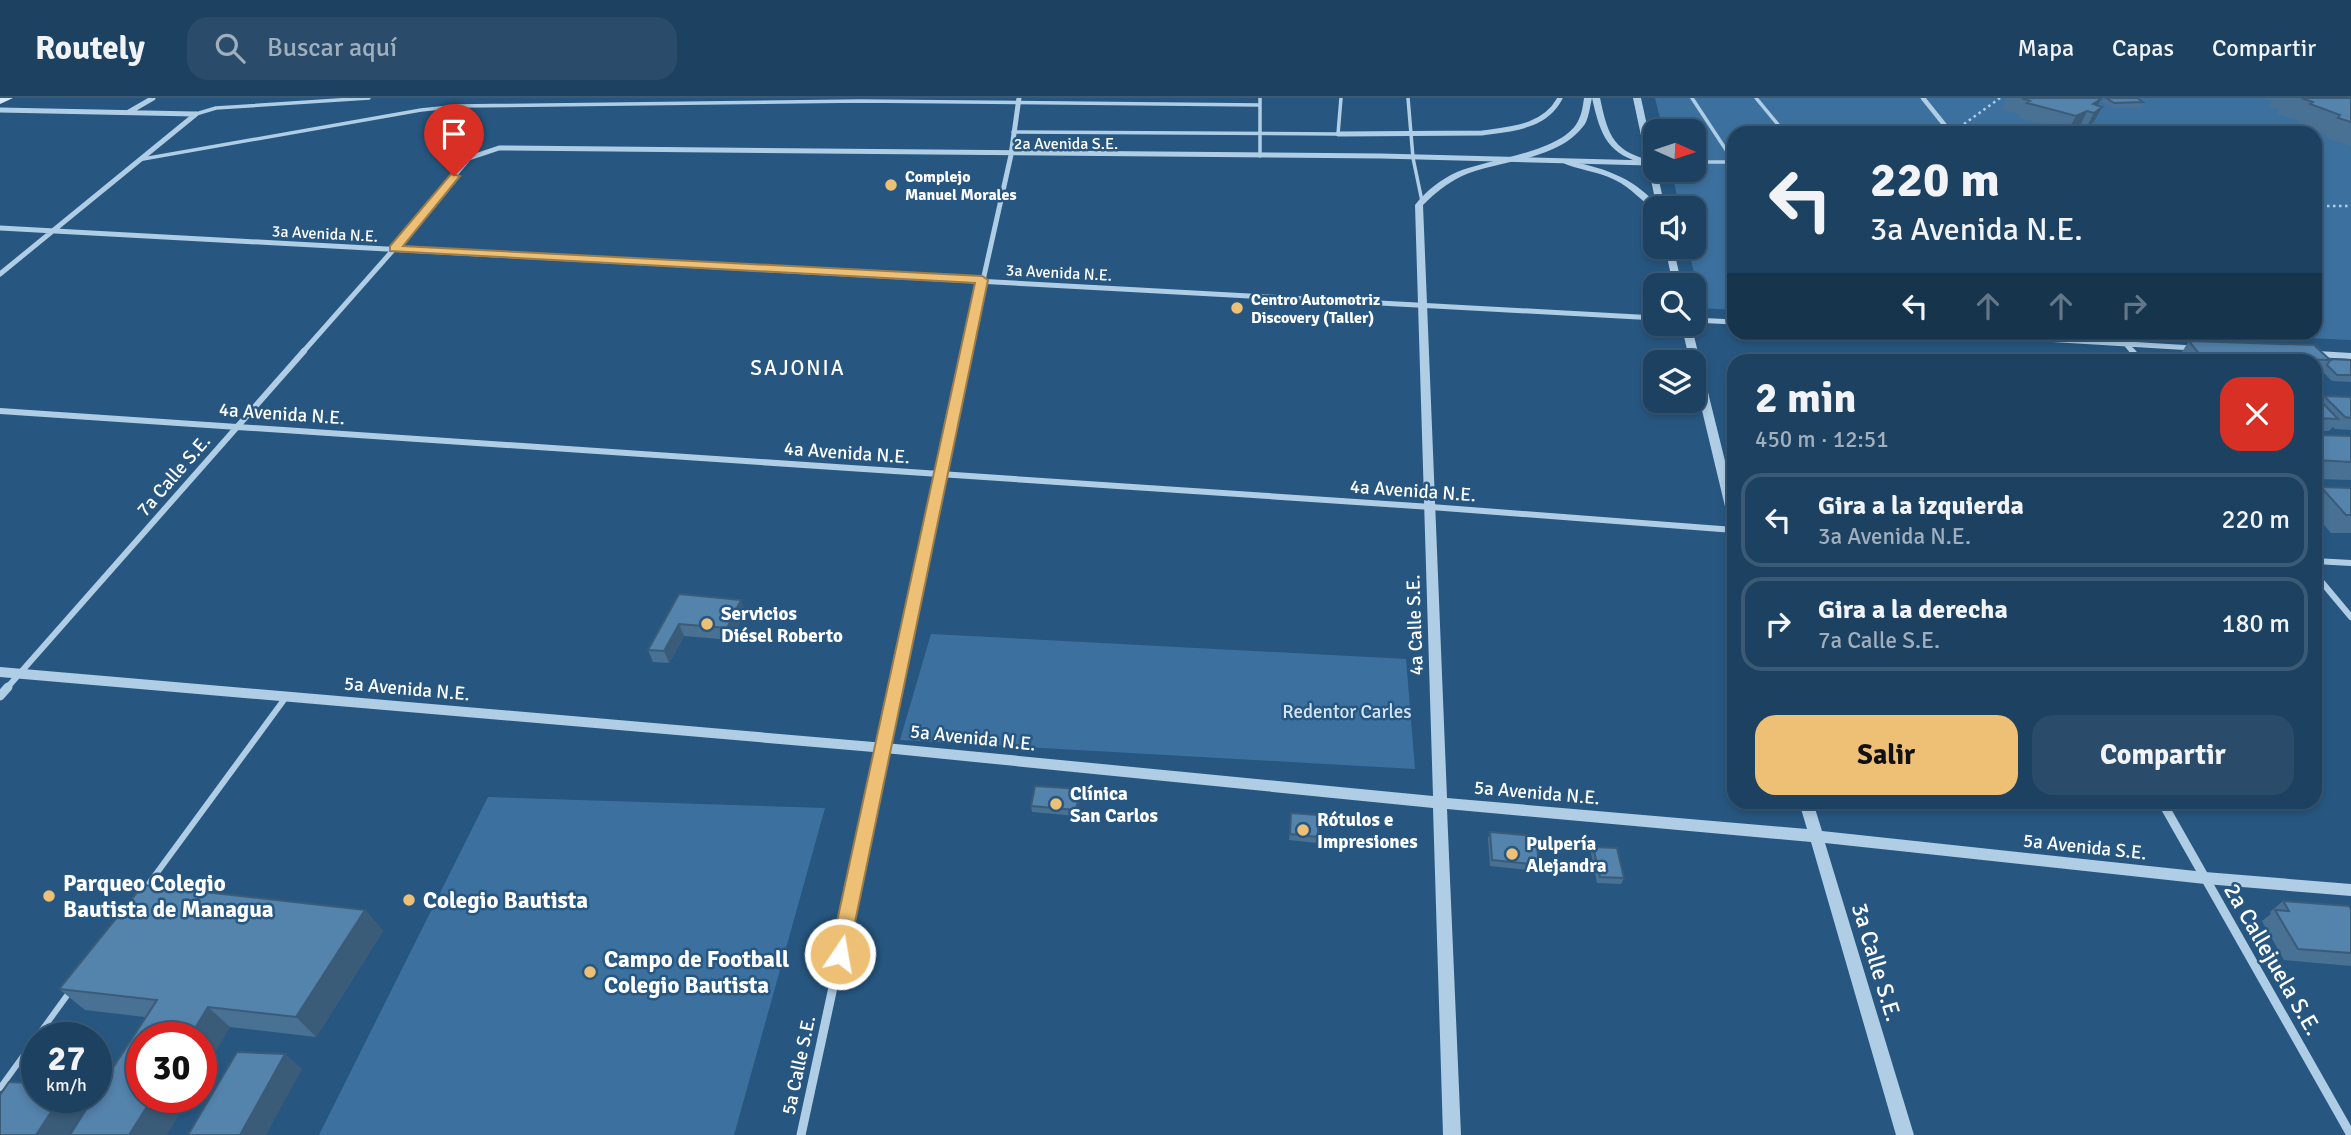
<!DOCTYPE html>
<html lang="es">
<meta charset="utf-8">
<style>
:root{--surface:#1d4161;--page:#2a4c6a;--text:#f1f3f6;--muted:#a0afbd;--line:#3b5a76;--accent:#eec075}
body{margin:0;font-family:Signika,sans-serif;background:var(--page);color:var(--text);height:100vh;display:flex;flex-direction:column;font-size:26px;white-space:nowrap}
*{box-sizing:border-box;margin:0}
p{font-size:23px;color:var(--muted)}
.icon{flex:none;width:38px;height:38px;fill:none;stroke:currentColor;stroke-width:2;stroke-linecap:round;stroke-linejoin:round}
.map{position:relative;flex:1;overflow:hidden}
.sheet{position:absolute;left:1727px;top:256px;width:595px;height:455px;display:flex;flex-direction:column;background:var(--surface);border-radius:21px;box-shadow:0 4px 10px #0003,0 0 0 2px var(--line)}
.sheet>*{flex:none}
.banner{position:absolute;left:1727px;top:28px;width:595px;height:214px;border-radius:21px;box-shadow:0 4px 10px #0003,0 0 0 2px var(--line);background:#1d4161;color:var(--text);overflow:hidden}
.needle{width:46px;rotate:93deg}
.fabs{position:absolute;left:1643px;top:21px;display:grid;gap:14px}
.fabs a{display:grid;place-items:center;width:63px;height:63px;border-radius:14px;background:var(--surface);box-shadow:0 4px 10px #0003,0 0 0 2px var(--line);font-size:35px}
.speed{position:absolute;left:21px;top:924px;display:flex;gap:14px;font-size:35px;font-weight:700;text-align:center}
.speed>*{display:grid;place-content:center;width:91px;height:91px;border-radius:50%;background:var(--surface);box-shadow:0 4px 10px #0003,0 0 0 2px var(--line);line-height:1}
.speed small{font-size:18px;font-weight:400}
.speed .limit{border:10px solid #d22;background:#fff;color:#111}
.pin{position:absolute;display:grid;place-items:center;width:60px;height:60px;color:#fff;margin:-72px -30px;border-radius:50% 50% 50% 0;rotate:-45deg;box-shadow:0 0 7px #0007}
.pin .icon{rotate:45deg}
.me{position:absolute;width:77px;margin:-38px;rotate:12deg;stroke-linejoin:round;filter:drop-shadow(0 0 5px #0008)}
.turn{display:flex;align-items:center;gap:24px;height:147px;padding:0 28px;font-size:32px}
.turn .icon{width:91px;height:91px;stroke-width:2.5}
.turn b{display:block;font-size:49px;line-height:60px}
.lanes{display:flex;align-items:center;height:66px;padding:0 28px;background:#0003;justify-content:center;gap:35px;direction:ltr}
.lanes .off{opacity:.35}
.round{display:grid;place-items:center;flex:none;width:74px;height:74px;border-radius:21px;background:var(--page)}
.head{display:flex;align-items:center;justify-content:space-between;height:119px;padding:0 28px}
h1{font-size:42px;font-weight:700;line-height:52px}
.primary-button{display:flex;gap:14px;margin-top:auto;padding:14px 28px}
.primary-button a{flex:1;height:80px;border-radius:21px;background:var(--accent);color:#111;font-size:28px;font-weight:700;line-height:80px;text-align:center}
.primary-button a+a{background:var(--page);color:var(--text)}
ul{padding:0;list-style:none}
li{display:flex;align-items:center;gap:21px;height:94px;margin:0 14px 10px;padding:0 14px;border:4px solid var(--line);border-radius:21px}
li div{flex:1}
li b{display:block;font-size:26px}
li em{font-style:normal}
header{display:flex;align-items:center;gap:42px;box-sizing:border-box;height:98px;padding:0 35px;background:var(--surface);border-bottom:2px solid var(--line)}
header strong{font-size:33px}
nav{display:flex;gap:38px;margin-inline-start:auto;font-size:24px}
.search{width:490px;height:63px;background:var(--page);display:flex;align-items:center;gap:18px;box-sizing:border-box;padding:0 24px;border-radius:21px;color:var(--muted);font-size:26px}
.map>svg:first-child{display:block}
</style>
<header>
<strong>Routely</strong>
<div class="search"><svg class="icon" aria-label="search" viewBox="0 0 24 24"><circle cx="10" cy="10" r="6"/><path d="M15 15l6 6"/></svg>Buscar aquí</div>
<nav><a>Mapa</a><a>Capas</a><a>Compartir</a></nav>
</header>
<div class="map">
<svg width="2351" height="1037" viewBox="0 0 2351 1037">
<rect width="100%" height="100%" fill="#275781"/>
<path fill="#3c719f" d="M1655 0H2351V242L2202 235 2315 234V35H1734V212L1702 210 1688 149H1694V110H1680L1671 72H1694V33H1663Z
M931 536 1406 561 1415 671 900 642Z
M488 699 825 710 734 1037H319Z"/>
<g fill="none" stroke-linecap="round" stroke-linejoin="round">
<path stroke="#afcee6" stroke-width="2.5" stroke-dasharray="2.5 3.5" stroke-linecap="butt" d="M1964 26 2000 0
M2315 108H2351"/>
<path stroke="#afcee6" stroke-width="3.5" d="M1260 0V58
M1408 0 1413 60 1422 103
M1692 0 1734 64
M1756 0 1785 35
M196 16 216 10 369 0
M1013 34 1338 36 1341 0
M143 61 421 12 460 8 860 3 1260 7
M1694 64H1734"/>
<path stroke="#afcee6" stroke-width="6" d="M145 791 286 599
M0 990 71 892"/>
<path stroke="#afcee6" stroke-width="4.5" d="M1923 0 1951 35
M2118 234 2126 246"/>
<path stroke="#afcee6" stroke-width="5" d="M0 12 195 16
M129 14 153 0
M1338 36 1482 35C1512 31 1545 29 1560 0
M0 130 1656 220
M0 176 196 16
M1694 222 1734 224
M1926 234 2193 250
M2126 246 2133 254
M303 254 394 151 469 60 499 50 1381 58 1649 65
M967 254 1011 57 1019 0"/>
<path stroke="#afcee6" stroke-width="6" d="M2132 253 2140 262
M2317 256 2351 258
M0 313 1431 409 1734 432
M2315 463 2351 465
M2315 476 2351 519
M6 591 304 253
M897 591 967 253"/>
<path stroke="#afcee6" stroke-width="9" d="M0 598 8 589
M2162 704 2351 1037
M801 1037 898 589"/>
<path fill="#afcee6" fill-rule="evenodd" d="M1584 0H1592C1590 8 1589 19 1585 26 1558 64 1500 61 1462 78 1446 86 1435 95 1423 107L1447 700 1807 731 1799 704H1813L1822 733 2205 774 2351 786V798L2205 786 1825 745 1914 1037H1896L1811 744 1447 711 1461 1037H1443L1433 710 885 655 0 579V569L885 645 1433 698 1415 107C1427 92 1440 82 1457 74 1488 61 1566 54 1579 21 1582 15 1583 7 1584 0Z
M1592 0H1600C1607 32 1611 52 1646 61L1633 0H1641L1665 110H1656V113C1642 104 1632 90 1615 82 1598 73 1577 72 1561 64L1565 62C1600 69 1632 78 1656 106L1648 67C1607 56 1601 39 1592 0Z
M1665 149H1673L1682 187H1673Z
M1681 226H1691L1734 399V425L1728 421 1694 279V264H1690Z"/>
<path fill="#d9e8f6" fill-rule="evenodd" d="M0 0H13L0 6Z"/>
</g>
<path fill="#487194" d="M2007 0H2098L2101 1 2097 7 2094 24 2086 30 2080 28 2068 33 2020 20 2021 17 2002 11Z
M2103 0H2137L2143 4 2141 9 2111 10 2101 3Z
M2266 0H2351V48L2325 40 2327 37 2298 25 2300 23 2277 16 2279 11 2269 8 2272 2 2266 1Z
M2189 243 2329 261 2351 262V284L2332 283 2322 273 2317 280H2315V262H2180L2178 260Z
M2315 297 2320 303 2324 298 2351 299V332L2335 331 2333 329 2329 333H2315Z
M2315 337 2351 338V382L2315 381Z
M2321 389 2351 390V435H2331L2315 417V396Z
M679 496 741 502 745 514 731 542 684 538 669 565 653 564 648 552Z
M1080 691V697L1077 718 1032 714 1031 708Z
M1291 715 1318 739 1317 745 1289 742Z
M1490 734 1539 767 1537 773 1490 768 1488 740Z
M1593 749 1624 780 1621 786 1597 785 1591 755Z
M2283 803 2351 811V868L2284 862 2262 823 2271 816 2270 814Z
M365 812 383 833 316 939 85 912 59 891Z"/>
<path fill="#3b5c78" d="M2101 1 2094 15 2102 9 2094 24 2086 30 2094 15 2093 6Z
M2087 13 2080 28 2068 33 2076 18Z
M741 502 745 514 731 542 727 530Z
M679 526 684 538 669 565 664 553Z
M1080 691V697L1077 718 1076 712Z
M365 812 383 833 316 939 296 919Z
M208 909 230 929 201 979V940H189Z
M285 956 302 971 266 1037H240Z
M61 999H87L91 1002 68 1037H36Z
M153 999H189L167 1037H129Z"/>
<path fill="#5483ac" stroke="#3b5c78" stroke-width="2" d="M2022 0H2098L2101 1 2093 6 2102 9 2094 15 2087 13 2076 18 2027 5 2030 3Z
M2106 0H2137L2143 4 2114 5Z
M2301 0H2351V24L2338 20 2340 17 2310 6 2313 4Z
M2189 243 2314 247 2330 262 2294 261 2295 262H2215L2212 258H2201Z
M2329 261 2351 262V277H2337L2327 267 2330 262Z
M2315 297 2338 321 2315 320Z
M2324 298 2351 299V320L2345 319Z
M2315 337 2351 338V364L2315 362V345H2322Z
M2321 389 2351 390V417H2346Z
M679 496 741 502 727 530 679 526 664 553 648 552Z
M1035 688 1080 691 1076 712 1031 708Z
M1291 715 1318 717V739L1290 736Z
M1490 734 1536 738 1539 767 1492 762Z
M1593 749 1617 750 1624 780 1600 779Z
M143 787 365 812 296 919 208 909 189 940H142V999H153L129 1037H70L94 999H96V996L157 902 59 891Z
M2283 803 2349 808 2351 811V855L2298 851 2275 812 2289 813Z
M237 954 285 956 240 1037H188Z
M9 984 37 985V999H61L36 1037H0V997Z"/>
<path fill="#eec075" stroke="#9b7d4c" stroke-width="2" d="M451 76 460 78 403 148 982 178 988 182 847 863 840 865 833 863 830 856 975 185 390 153V148Z"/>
<g fill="#eec075" stroke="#275781" stroke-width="2.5">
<circle cx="891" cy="87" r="7"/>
<circle cx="1237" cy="210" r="7"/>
<circle cx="707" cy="526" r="7"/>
<circle cx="1056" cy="706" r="7"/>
<circle cx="1303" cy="732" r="7"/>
<circle cx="1512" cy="756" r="7"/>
<circle cx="49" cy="798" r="7"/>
<circle cx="409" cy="802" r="7"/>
<circle cx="590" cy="874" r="7"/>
</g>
<g text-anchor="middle" stroke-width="5" stroke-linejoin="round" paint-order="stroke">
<g font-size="16" fill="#fff" stroke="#275781">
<text x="1066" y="51">2a Avenida S.E.</text>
<text transform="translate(325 135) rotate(3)" y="6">3a Avenida N.E.</text>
<text transform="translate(1059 174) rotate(3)" y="6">3a Avenida N.E.</text>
</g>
<g font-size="16" font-weight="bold" fill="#fff" stroke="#275781" text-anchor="start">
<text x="905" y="84">Complejo<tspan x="905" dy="18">Manuel Morales</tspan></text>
<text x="1251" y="207">Centro Automotriz<tspan x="1251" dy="18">Discovery (Taller)</tspan></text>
</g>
<g font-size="19" fill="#fff" stroke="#275781">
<text transform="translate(282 315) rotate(4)" y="7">4a Avenida N.E.</text>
<text transform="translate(847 354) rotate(4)" y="7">4a Avenida N.E.</text>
<text transform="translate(173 377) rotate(-49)" y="7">7a Calle S.E.</text>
<text transform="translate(1413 392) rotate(4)" y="7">4a Avenida N.E.</text>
<text transform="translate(1414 527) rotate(-92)" y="7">4a Calle S.E.</text>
<text transform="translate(407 590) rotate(5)" y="7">5a Avenida N.E.</text>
<text transform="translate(973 639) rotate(6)" y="7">5a Avenida N.E.</text>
<text transform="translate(1537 694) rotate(5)" y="7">5a Avenida N.E.</text>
<text transform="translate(2085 748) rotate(6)" y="7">5a Avenida S.E.</text>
<text transform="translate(798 967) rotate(-78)" y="7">5a Calle S.E.</text>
</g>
<g font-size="19" font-weight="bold" fill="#fff" stroke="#275781" text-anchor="start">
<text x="721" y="522">Servicios<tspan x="721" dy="22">Diésel Roberto</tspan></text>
<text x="1070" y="702">Clínica<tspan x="1070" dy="22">San Carlos</tspan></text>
<text x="1317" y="728">Rótulos e<tspan x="1317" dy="22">Impresiones</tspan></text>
<text x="1526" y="752">Pulpería<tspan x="1526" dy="22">Alejandra</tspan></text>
</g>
<g font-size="19" fill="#d3e6f5" stroke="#275781">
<text x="1347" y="620">Redentor Carles</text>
</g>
<g font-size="21" letter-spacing="2" fill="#fff" stroke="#275781">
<text x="798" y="277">SAJONIA</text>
</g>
<g font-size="23" font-weight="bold" fill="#fff" stroke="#275781" text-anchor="start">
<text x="63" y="793">Parqueo Colegio<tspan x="63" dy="26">Bautista de Managua</tspan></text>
<text x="423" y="810">Colegio Bautista</text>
<text x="604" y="869">Campo de Football<tspan x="604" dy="26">Colegio Bautista</tspan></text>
</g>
<g font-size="23" fill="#fff" stroke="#275781">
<text transform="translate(2273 861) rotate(60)" y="8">2a Callejuela S.E.</text>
<text transform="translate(1877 864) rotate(73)" y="8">3a Calle S.E.</text>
</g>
</g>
</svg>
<div class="fabs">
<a><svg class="needle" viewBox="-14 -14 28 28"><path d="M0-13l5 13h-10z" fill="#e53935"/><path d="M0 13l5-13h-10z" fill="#a0afbd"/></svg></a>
<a><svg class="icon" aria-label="sound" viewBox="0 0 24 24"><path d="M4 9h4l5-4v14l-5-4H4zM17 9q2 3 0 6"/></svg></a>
<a><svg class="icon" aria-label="search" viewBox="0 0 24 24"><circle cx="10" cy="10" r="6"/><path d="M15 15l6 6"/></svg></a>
<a><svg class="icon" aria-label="layers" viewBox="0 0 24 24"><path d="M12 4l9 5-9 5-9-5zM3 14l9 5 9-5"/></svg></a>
</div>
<div class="speed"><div>27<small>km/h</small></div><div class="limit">30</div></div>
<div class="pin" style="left:454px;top:78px;background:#d93025"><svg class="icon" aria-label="arrive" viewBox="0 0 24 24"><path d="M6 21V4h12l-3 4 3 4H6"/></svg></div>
<svg class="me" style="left:840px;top:856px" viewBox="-20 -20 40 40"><circle r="17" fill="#eec075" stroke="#fff" stroke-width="3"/><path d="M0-11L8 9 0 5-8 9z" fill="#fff"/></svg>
<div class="banner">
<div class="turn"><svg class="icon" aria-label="left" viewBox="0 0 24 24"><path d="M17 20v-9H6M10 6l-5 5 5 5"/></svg><div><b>220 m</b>3a Avenida N.E.</div></div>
<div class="lanes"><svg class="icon" aria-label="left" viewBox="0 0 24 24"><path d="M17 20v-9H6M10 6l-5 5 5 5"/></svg><svg class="icon off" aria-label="ahead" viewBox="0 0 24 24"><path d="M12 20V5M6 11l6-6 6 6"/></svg><svg class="icon off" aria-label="ahead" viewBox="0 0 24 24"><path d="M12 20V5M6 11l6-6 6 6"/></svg><svg class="icon off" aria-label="right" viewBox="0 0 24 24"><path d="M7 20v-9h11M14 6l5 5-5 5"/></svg></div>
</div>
<section class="sheet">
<div class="head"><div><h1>2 min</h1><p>450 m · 12:51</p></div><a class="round" style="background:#d93025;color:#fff"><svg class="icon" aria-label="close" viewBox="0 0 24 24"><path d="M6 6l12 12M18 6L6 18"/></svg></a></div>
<ul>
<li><svg class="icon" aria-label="left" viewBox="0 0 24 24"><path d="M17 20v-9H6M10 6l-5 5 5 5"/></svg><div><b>Gira a la izquierda</b><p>3a Avenida N.E.</p></div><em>220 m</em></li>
<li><svg class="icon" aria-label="right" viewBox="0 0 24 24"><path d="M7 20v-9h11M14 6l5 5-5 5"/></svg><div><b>Gira a la derecha</b><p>7a Calle S.E.</p></div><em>180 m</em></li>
</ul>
<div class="primary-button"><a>Salir</a><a>Compartir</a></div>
</section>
</div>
